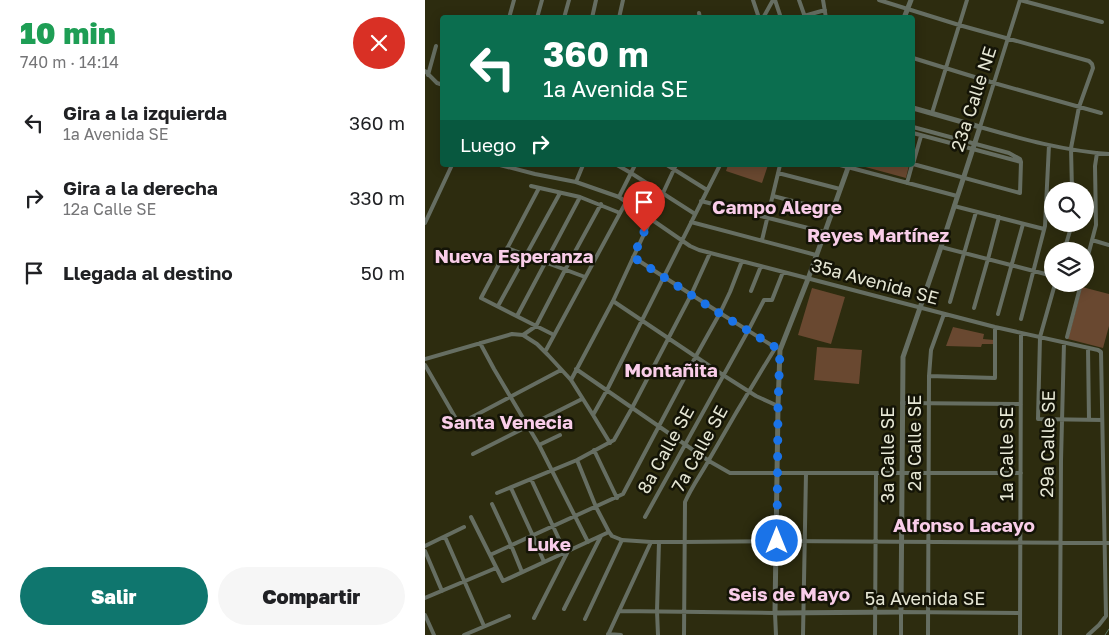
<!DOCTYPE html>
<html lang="es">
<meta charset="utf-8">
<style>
:root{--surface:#fff;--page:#f6f6f6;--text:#202124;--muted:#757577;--accent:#0f766e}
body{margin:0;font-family:"Golos Text",sans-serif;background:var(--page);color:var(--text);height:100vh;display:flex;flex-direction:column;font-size:19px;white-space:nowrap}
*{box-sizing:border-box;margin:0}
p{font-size:16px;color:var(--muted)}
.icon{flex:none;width:28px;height:28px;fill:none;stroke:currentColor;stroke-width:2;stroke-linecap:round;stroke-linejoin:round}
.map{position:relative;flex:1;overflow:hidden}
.sheet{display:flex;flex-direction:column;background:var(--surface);width:425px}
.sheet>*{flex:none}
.hud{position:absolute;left:15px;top:15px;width:475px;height:152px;border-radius:5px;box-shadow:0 2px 12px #0003;background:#0b6e4f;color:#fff;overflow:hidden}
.buttons{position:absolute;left:619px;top:182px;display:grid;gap:10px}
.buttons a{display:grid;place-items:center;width:50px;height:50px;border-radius:50%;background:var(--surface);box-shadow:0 2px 12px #0003;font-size:25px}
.pin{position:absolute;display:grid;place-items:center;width:42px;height:42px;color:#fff;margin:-51px -21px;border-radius:50% 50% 50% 0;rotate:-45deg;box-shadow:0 0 5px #0007}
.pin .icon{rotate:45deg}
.me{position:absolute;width:55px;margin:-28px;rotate:0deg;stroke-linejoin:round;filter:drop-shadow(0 0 4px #0008)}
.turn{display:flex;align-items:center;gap:18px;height:105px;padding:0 20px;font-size:22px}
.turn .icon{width:65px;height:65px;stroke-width:2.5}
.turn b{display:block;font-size:35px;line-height:42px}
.then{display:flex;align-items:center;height:48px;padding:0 20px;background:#0003;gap:10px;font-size:19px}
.round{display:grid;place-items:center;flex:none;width:52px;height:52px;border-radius:26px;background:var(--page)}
.summary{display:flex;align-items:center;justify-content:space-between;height:85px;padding:0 20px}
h1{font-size:30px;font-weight:800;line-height:38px;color:#1e9e55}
.button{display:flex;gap:10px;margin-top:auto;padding:10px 20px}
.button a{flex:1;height:58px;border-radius:30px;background:var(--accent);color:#fff;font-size:20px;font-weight:800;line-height:58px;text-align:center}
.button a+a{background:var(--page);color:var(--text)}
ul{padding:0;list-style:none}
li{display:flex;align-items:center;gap:15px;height:75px;padding:0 20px}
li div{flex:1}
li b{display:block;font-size:19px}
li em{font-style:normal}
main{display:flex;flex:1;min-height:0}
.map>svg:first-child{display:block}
</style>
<main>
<section class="sheet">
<div class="summary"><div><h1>10 min</h1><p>740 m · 14:14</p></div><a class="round" style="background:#d93025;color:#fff"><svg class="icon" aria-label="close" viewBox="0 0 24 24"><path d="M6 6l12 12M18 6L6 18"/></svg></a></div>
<ul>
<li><svg class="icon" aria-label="left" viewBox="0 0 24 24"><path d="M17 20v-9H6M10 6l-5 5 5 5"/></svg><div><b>Gira a la izquierda</b><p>1a Avenida SE</p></div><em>360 m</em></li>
<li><svg class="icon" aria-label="right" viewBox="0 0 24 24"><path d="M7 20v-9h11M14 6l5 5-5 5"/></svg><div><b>Gira a la derecha</b><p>12a Calle SE</p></div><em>330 m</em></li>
<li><svg class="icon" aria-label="arrive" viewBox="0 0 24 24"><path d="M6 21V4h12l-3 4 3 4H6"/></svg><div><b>Llegada al destino</b></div><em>50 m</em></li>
</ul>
<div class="button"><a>Salir</a><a>Compartir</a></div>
</section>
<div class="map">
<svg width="684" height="635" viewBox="0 0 684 635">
<rect width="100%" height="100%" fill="#2d2c0f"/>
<path fill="#694830" d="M303 165H343L337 183 301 171Z
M433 165H484L481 178Z
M657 287 684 294V326L678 348 643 339Z
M387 288 420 297 406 344 373 335Z
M528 327 559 334 558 339 569 340 568 344H557L556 347 521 346Z
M392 347 437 350 434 384 389 380Z"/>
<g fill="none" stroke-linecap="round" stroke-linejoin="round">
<path stroke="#5b7964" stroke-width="1" d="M680 635 684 629"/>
<path stroke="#666e62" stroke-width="4" d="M328 0 334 18
M350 0 356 18
M374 0 380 17
M398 0 401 18
M454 0 534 25 664 61 667 64 668 68 654 107 646 148 647 191
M595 0 555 127C597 139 640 151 684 154
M595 0 677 22
M274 13 275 18
M379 16 400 10
M84 18 89 0
M112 18 117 0
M139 18 144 0
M167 18 171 0
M194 18 198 0
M338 18 348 0
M488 58 569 83 676 113
M0 71 12 83 18 85
M3 75 11 46
M507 113 542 0
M488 127 584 153 595 159 596 162
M488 133 596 162
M488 164 595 193 596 162
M488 164 496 136
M75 165 110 174 151 182 194 197 265 246 274 250 570 327 673 350 676 352 681 616 674 625 663 635
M192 165 206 173 270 214
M242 165 282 190
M415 165 532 196
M353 173 415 189
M151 182 158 165
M482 183 487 165
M106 186 155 197 195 213
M114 188 56 298 129 335
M348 196 407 211
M194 197 210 165
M276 201 399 232
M529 206 619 229
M266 222 391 255
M0 223 27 165
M337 240 355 165
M667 240 684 245
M516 247 628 276
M82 248 160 277
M639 251 647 224
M208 257 295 313 351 348
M660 267 671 225 670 166 672 153
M630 284 615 337 613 419 677 420
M326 291 336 266
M188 301 298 375 331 396 353 406
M525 302 551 212
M73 306 135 193
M549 308 563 259 574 217
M573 314 598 224
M92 316 155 197
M596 319 620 226 624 145
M98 335 111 326 140 270 176 204
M642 337 656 284
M55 343 69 369 114 445 163 542
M663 348 664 420
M120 352 201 202
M0 359 87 334 98 335 112 344 123 355 146 380 168 415 185 443
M0 365 34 424 136 370
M151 369 284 461 305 473H596
M504 376 570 378V327
M146 380 188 301 251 165
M477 403 596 404
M168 415 182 390 295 165
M114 445 135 435
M169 450 192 498
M48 454 157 399
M152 460 171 507 184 532 187 536 197 540 226 542H259L352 541 684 543
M106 479 140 552
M86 488 108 536 119 562
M72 493 152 460 189 440 207 408 266 295 285 253
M67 504 86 545 97 572
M46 517 78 581 184 532
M220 517 323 331 339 300H347L358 272
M20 537 59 626
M0 546 39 527
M0 551 17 591
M65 555 198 494 271 356 295 313 305 292 317 261
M0 598 71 568
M139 609 176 536
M194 611 350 613 351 635
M0 615 9 635
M109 618 143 551
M160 619 197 540
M183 634 196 635
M39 635 84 616
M183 635 226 542
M233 635 232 611 234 542
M259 635 260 502C267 486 277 473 285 458 306 421 328 384 351 347
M378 635 381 473
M450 635 451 473
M476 635V612L595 613
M503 635 504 376 506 350 519 314
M595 635 596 333
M635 635 636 460 639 343"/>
<path stroke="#666e62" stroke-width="5" d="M479 18 486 0
M424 165 383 279 355 350 353 406 350 613 476 612 478 357 516 247 555 127 488 108"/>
</g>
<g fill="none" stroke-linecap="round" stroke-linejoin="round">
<path stroke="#1a73e8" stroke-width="9" stroke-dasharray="0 16.2" d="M219 232 208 257 294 313 355 350 353 406 352 541"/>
</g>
<g text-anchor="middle" stroke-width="5" stroke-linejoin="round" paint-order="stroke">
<g font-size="18" fill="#e6e7d5" stroke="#141407">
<text transform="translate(549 99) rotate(-72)" y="6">23a Calle NE</text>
<text transform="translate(450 282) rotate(15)" y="6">35a Avenida SE</text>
<text transform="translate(490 443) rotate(-90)" y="6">2a Calle SE</text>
<text transform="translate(623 444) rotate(-89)" y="6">29a Calle SE</text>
<text transform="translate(275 449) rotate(-61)" y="6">7a Calle SE</text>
<text transform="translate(241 450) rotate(-61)" y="6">8a Calle SE</text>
<text transform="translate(582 454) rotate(-90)" y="6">1a Calle SE</text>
<text transform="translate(463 455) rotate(-90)" y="6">3a Calle SE</text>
<text x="500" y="605">5a Avenida SE</text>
</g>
<g font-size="19" font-weight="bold" fill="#f9cde9" stroke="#141407">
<text x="352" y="214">Campo Alegre</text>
<text x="453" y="242">Reyes Martínez</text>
<text x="89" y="263">Nueva Esperanza</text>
<text x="246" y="377">Montañita</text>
<text x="82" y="429">Santa Venecia</text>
<text x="539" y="532">Alfonso Lacayo</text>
<text x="124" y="551">Luke</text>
<text x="364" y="601">Seis de Mayo</text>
</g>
</g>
</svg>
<div class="buttons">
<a><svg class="icon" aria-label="search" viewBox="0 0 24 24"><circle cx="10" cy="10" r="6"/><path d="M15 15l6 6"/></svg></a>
<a><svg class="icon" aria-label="layers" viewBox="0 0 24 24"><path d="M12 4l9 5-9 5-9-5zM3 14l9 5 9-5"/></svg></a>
</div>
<div class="pin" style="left:219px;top:232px;background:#d93025"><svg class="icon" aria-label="arrive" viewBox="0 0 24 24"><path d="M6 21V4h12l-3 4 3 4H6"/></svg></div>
<svg class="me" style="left:352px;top:541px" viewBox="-20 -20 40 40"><circle r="17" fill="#1a73e8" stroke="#fff" stroke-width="3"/><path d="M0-11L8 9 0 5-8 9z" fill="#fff"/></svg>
<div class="hud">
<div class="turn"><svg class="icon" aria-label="left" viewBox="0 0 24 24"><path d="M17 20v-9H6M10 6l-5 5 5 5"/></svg><div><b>360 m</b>1a Avenida SE</div></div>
<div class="then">Luego<svg class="icon" aria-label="right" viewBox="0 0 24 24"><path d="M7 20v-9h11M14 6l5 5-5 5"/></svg></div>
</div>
</div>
</main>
